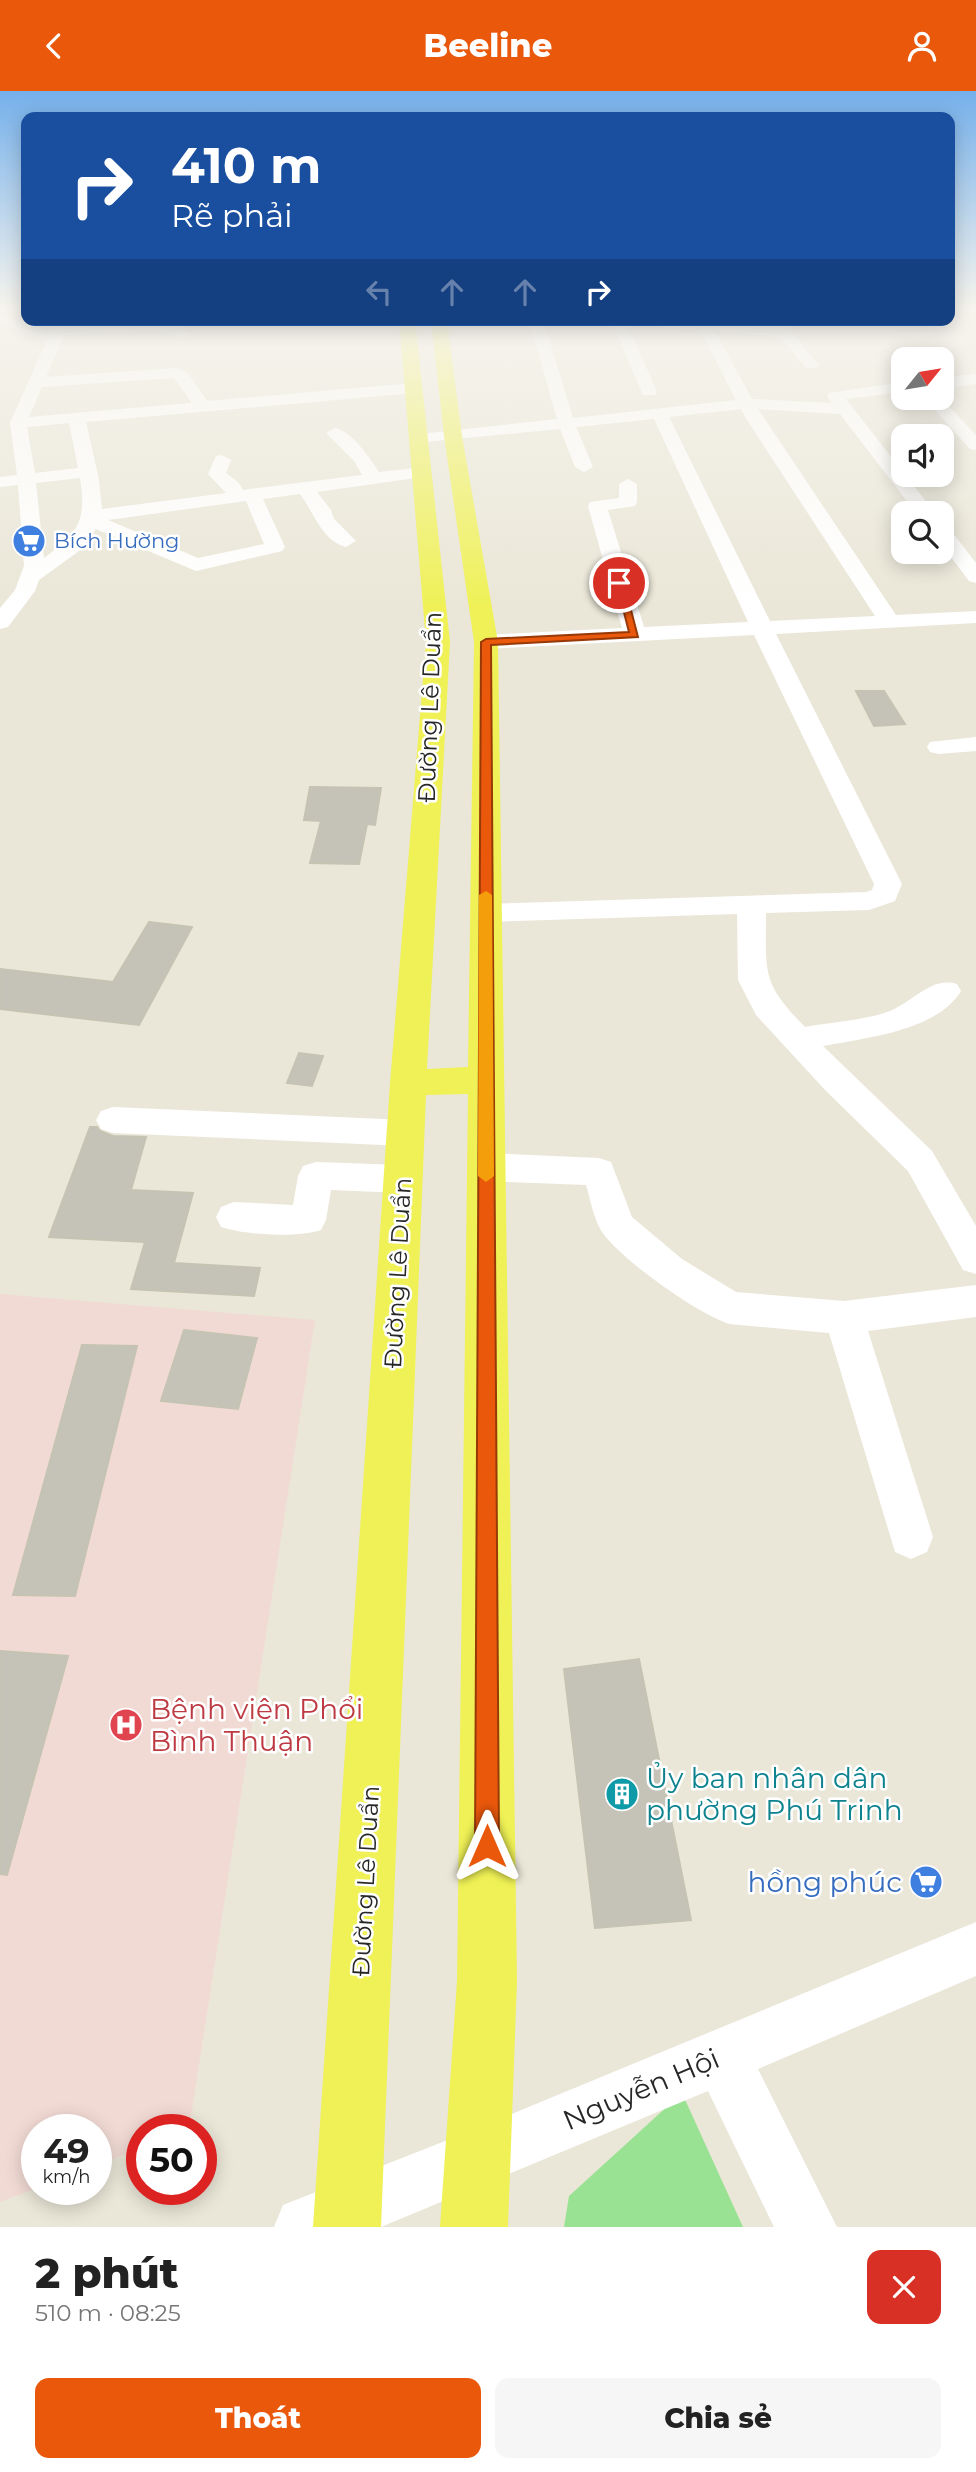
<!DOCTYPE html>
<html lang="vi">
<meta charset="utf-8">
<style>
:root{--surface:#fff;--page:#f6f6f6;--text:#222;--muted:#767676;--accent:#ea580c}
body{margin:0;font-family:Montserrat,sans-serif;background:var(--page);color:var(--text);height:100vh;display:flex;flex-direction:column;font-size:26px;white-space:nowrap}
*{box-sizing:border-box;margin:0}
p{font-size:23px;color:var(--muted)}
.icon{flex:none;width:38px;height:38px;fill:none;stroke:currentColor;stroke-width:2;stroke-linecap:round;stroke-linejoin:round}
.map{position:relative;height:2136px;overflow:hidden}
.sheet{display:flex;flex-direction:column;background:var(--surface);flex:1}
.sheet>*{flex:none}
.top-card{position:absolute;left:21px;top:21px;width:934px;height:214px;border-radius:14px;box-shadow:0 4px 18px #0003;background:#1a4fa0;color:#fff;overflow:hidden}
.needle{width:46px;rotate:60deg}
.fabs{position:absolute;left:891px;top:256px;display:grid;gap:14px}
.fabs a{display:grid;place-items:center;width:63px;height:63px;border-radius:14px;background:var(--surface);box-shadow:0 4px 18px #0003;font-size:35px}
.speed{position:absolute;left:21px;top:2023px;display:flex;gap:14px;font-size:35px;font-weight:700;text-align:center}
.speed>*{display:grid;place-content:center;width:91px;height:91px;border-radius:50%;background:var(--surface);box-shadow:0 4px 18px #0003;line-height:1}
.speed small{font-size:18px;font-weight:400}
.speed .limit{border:10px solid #d22;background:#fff;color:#111}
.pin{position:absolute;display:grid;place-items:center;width:60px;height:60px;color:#fff;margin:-30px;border:4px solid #fff;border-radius:50%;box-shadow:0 2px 7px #0007}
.me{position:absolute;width:77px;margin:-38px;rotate:0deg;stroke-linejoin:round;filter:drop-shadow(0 0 5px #0008)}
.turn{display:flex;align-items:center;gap:24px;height:147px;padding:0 35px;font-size:32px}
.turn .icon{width:91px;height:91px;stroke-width:2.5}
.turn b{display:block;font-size:49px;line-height:60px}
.lanes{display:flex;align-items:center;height:66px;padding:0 35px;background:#0003;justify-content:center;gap:35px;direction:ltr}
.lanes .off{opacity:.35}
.round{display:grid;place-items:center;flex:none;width:74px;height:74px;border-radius:14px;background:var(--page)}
.overview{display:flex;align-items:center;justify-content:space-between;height:119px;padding:0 35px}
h1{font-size:42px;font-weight:800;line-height:52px}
.action{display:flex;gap:14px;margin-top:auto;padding:14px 35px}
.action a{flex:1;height:80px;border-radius:14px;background:var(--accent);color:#fff;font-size:28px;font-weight:800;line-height:80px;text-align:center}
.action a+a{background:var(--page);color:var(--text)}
header{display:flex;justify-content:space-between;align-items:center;height:91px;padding:0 35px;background:var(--accent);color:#fff;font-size:32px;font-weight:800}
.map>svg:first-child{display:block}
</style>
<header><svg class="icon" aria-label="back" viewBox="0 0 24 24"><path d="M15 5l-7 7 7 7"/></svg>Beeline<svg class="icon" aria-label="person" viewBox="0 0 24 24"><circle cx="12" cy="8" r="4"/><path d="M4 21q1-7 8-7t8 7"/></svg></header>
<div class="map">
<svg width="976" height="2136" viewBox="0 0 976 2136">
<rect width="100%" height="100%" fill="#eae7d8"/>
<path fill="#f2dad4" d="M0 1203 315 1229 189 2038 142 2039V2057L96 2074V2039H37V2097L0 2111Z"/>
<path fill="#9ae293" d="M682 2002 743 2136H564L569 2105Z"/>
<path fill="#c5c3b8" stroke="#c5c3b2" stroke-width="2" d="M856 600H884L905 633 874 635Z
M310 696 381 697 375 734 367 733 359 773 310 772 321 730 304 729Z
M149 831 192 836 139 934 0 918V878L113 891Z
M299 962 323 965 312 995 287 992Z
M90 1036H97L100 1040 113 1045 146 1046 131 1099 193 1102 174 1172 260 1177 254 1205 131 1198 145 1151 49 1146Z
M184 1239 257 1247 238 1318 161 1310Z
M82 1254 137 1255 75 1505 13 1504Z
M0 1560 68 1565 7 1784 0 1783Z
M639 1568 691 1829 595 1837 564 1578Z"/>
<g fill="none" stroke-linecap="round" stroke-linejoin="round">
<path fill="#fff" fill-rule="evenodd" d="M0 224 50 240 56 229H70L67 235C97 234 169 221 190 243L183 247 156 239 64 244 46 286 176 277 188 282 207 310 414 292 422 297 414 302 86 331 99 389 102 418 226 402 208 383 216 365 222 364 231 369 226 382 239 392 243 399 362 384 354 370 326 342 335 337C353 341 369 366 379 381L423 376 432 381 423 386 317 401 331 419 334 428 356 450 346 456C322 450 313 420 300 403L263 408 285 456 282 460 196 480 96 438 79 460 39 489 35 500 8 536 0 538V517L15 499 24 475 18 394 0 396V386L17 384 10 332 47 249 0 233ZM174 287 192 312 29 326 42 296ZM69 332 78 377 35 382 27 336ZM80 387C87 430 78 443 44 467L36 392ZM246 410 264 453 198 467 108 429Z
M529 229H543L573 327 736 309 700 239 627 233 657 301 655 304H643L611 229H683L773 237 767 229H782L816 271 819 274 816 277H806L780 246 715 240 752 308 832 312 827 305 829 302 903 291V301L846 308 935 422H916L840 323 758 318 896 524 976 520V532L776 543 902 793 895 810 869 819 766 822C766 882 761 891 805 936 831 931 861 930 887 921 912 913 930 885 957 893L961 900C937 940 865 947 823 955L932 1060 976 1135V1183L963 1179 908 1080 825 999 756 924 738 889 737 823 486 831 476 828 472 822 476 816 486 813 866 801 872 799 874 793 754 544 486 558 478 556 475 551 478 546 486 544 622 537 588 415 590 411 619 407V393L628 388 637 393V411L635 415 608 419 644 536 748 531 654 328 576 336 593 376 584 381 575 376 560 338 414 352 411 348 414 344 420 343 557 328ZM741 318 747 329 875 525 770 530 669 326Z
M976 283V293L942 297V287Z
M923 306H940L976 344V359L970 358Z
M942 435 949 437 976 472V492L969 490 942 454Z
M976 646V660L939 663 930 661 927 656 930 651Z
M113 1016 405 1029 417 1033 422 1042 417 1051 405 1055 113 1042 101 1038 96 1029 101 1020Z
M486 1062 599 1067 611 1071 632 1126 682 1168 736 1201 844 1210 976 1194V1226L868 1240 933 1446 927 1461 911 1468 895 1461 829 1242 729 1233C695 1221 628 1173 605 1145 594 1132 591 1110 586 1094L486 1090 474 1086 468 1076 474 1066Z
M316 1071 403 1074 416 1078 421 1088 416 1098 403 1102 331 1099 326 1129 321 1139C297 1147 245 1144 221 1136L216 1126 221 1116 234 1111 293 1114 298 1085 303 1075Z
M976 1831V1885L758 1978 837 2136H774L708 2000 381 2136H274L283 2114 478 2037Z"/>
<path fill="#eff156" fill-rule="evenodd" d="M399 229H415L450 551 427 978 468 976 474 551 444 345 431 229H447L462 345 498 551 517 1890 508 2136H440L457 1890 468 1003 426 1004 381 2136H313L390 992 426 551Z"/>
</g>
<linearGradient id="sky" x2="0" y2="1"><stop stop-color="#75b0eb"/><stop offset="0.42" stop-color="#f6f4ed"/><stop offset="1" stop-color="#f6f4ed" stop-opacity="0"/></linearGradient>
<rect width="976" height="517" fill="url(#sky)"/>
<path fill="#ea580c" stroke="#983908" stroke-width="2" d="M616 490 624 492 638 546 491 554 499 1755 495 1763 487 1766 478 1763 475 1755 481 551 486 548 629 541Z"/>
<path fill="#f59e0b" d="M486 800 492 804 494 1085 486 1091 478 1085 479 804Z"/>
<defs>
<symbol id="supermarket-disc" viewBox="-11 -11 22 22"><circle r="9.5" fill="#3f7fe0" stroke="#fff"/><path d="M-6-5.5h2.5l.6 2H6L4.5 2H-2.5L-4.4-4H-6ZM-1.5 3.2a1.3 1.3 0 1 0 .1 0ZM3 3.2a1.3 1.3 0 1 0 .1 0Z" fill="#fff"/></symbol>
<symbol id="hospital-disc" viewBox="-11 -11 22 22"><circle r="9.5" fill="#e0444e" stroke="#fff"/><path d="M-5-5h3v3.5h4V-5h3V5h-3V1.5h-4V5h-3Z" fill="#fff"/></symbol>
<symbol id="building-disc" viewBox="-11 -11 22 22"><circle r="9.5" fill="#0f9aa8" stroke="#fff"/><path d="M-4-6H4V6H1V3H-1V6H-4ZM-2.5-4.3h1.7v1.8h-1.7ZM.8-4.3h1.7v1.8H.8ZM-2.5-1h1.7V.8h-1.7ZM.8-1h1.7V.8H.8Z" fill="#fff"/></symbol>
</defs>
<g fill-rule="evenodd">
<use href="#supermarket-disc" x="10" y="431" width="38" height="38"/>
<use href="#hospital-disc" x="107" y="1615" width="38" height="38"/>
<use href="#building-disc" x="603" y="1684" width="38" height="38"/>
<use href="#supermarket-disc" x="907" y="1772" width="38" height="38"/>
</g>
<g text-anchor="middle" stroke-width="5" stroke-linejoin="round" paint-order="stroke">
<g font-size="21" fill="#366cbe" stroke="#fff" text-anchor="start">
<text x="54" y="457">Bích Hường</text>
</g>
<g font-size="24" fill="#272727" stroke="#fff">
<text transform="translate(430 616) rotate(-88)" y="8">Đường Lê Duẩn</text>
<text transform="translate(398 1182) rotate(-87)" y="8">Đường Lê Duẩn</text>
<text transform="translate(366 1790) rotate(-87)" y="8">Đường Lê Duẩn</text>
</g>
<g font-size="28" fill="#be3a42" stroke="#fff" text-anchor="start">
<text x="150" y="1628">Bệnh viện Phổi<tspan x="150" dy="32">Bình Thuận</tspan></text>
</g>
<g font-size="28" fill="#0d838f" stroke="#fff" text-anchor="start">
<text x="646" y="1697">Ủy ban nhân dân<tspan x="646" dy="32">phường Phú Trinh</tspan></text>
</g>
<g font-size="28" fill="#366cbe" stroke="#fff" text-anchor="end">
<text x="902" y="1801">hồng phúc</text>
</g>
<g font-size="28" fill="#272727" stroke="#fff">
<text transform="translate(641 1998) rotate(-23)" y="10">Nguyễn Hội</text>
</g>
</g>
</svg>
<div class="fabs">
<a><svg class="needle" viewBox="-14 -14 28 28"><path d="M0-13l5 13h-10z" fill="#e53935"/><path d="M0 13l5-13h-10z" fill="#767676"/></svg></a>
<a><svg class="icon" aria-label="sound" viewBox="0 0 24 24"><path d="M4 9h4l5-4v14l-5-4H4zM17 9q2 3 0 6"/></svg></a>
<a><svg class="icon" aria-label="search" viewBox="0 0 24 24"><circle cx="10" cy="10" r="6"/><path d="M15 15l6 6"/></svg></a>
</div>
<div class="speed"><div>49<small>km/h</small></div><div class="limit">50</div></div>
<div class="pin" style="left:619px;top:492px;background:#d93025"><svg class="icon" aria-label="arrive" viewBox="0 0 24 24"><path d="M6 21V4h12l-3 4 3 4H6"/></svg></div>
<svg class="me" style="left:487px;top:1755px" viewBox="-20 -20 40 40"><path d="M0-17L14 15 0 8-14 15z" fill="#ea580c" stroke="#fff" stroke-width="4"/></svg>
<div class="top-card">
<div class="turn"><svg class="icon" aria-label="right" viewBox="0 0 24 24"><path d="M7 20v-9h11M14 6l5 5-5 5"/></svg><div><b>410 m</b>Rẽ phải</div></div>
<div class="lanes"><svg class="icon off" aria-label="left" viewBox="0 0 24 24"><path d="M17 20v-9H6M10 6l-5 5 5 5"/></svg><svg class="icon off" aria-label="ahead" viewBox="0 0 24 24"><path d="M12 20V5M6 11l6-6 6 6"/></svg><svg class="icon off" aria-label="ahead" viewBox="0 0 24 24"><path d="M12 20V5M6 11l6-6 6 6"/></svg><svg class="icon" aria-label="right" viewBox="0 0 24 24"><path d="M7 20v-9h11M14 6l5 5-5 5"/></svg></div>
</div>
</div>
<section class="sheet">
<div class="overview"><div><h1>2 phút</h1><p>510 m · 08:25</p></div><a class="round" style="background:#d93025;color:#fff"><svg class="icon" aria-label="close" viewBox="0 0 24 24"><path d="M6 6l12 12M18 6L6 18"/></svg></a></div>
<div class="action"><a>Thoát</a><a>Chia sẻ</a></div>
</section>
